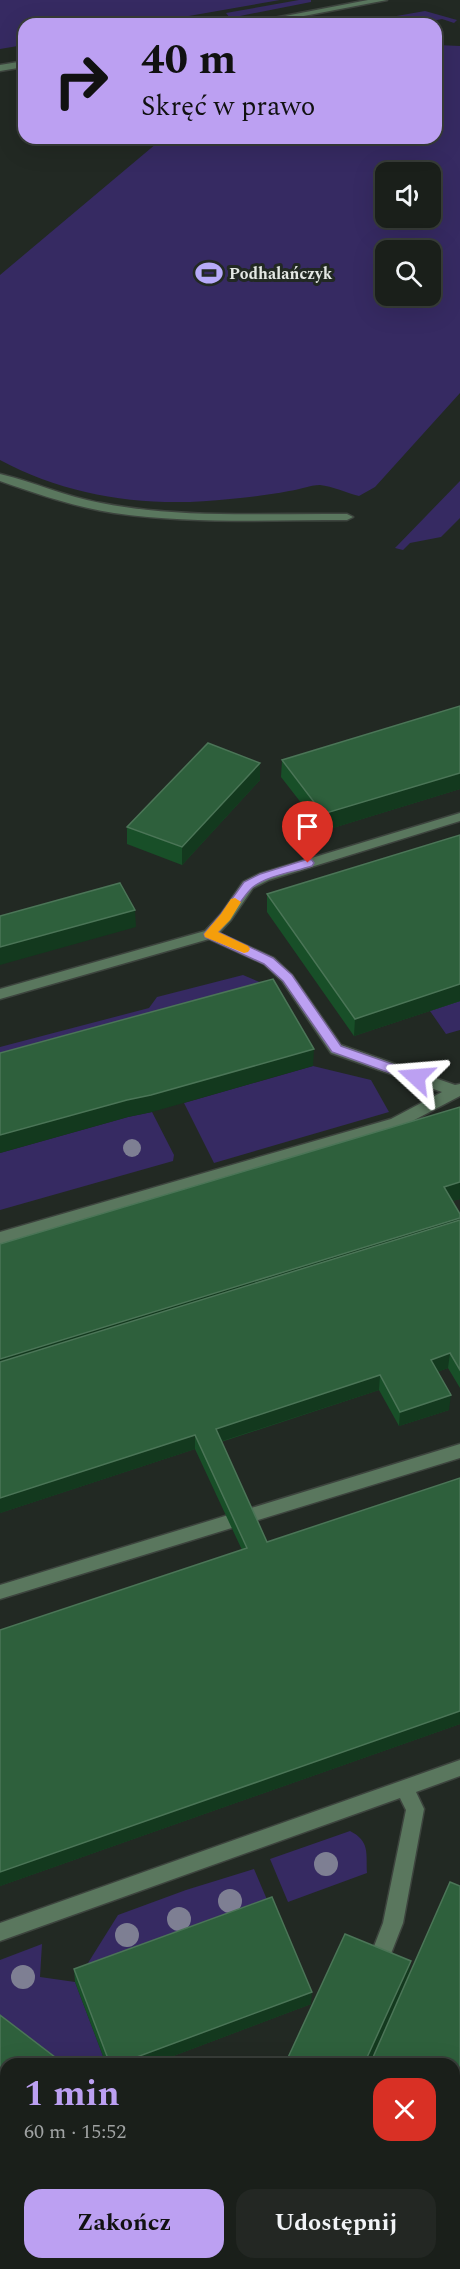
<!DOCTYPE html>
<html lang="pl">
<meta charset="utf-8">
<style>
:root{--surface:#1a1f1a;--page:#232723;--text:#f1f3f6;--muted:#9fa2a2;--line:#383d39;--accent:#bca0f2}
body{margin:0;font-family:Spectral,serif;background:var(--page);color:var(--text);height:100vh;display:flex;flex-direction:column;font-size:22px;white-space:nowrap}
*{box-sizing:border-box;margin:0}
p{font-size:20px;color:var(--muted)}
.icon{flex:none;width:33px;height:33px;fill:none;stroke:currentColor;stroke-width:2;stroke-linecap:round;stroke-linejoin:round}
.map{position:relative;flex:1;overflow:hidden}
.drawer{position:absolute;left:0px;top:2058px;width:460px;height:212px;display:flex;flex-direction:column;background:var(--surface);border-radius:18px 18px 0 0;box-shadow:0 6px 24px #0002,0 0 0 2px var(--line)}
.drawer>*{flex:none}
.top-card{position:absolute;left:18px;top:18px;width:424px;height:126px;border-radius:18px;box-shadow:0 6px 24px #0002,0 0 0 2px var(--line);background:#bca0f2;color:#111;overflow:hidden}
.fabs{position:absolute;left:375px;top:162px;display:grid;gap:12px}
.fabs a{display:grid;place-items:center;width:66px;height:66px;border-radius:12px;background:var(--surface);box-shadow:0 6px 24px #0002,0 0 0 2px var(--line);font-size:30px}
.pin{position:absolute;display:grid;place-items:center;width:51px;height:51px;color:#fff;margin:-62px -26px;border-radius:50% 50% 50% 0;rotate:-45deg;box-shadow:0 0 6px #0007}
.pin .icon{rotate:45deg}
.me{position:absolute;width:66px;margin:-33px;rotate:289deg;stroke-linejoin:round;filter:drop-shadow(0 0 4px #0008)}
.turn{display:flex;align-items:center;gap:21px;height:126px;padding:0 24px;font-size:27px}
.turn .icon{width:78px;height:78px;stroke-width:2.5}
.turn b{display:block;font-size:42px;line-height:51px}
.round{display:grid;place-items:center;flex:none;width:63px;height:63px;border-radius:18px;background:var(--page)}
.summary{display:flex;align-items:center;justify-content:space-between;height:102px;padding:0 24px}
h1{font-size:36px;font-weight:700;line-height:45px;color:var(--accent)}
.cta{display:flex;gap:12px;margin-top:auto;padding:12px 24px}
.cta a{flex:1;height:69px;border-radius:18px;background:var(--accent);color:#111;font-size:24px;font-weight:700;line-height:69px;text-align:center}
.cta a+a{background:var(--page);color:var(--text)}
.map>svg:first-child{display:block}
</style>
<div class="map">
<svg width="460" height="2269" viewBox="0 0 460 2269">
<rect width="100%" height="100%" fill="#222923"/>
<path fill="#362a62" fill-rule="evenodd" d="M0 0H280L143 24H24V45L0 49Z
M299 0H311V2L230 18 226 13Z
M425 11 457 20 454 23 442 19 417 24H351Z
M437 45 460 46V393L375 487 359 496C347 493 332 486 320 485 310 485 298 490 289 491 269 495 249 497 230 499 151 508 70 498 0 460V275L163 138H436ZM386 172H430V218H386ZM386 250H430V296H386Z
M460 481V518L441 537 410 543 403 550 395 548Z
M243 975 262 983 0 1071V1047L149 1008 157 997Z
M460 1001V1030L446 1034 430 1011Z
M313 1066 371 1080 389 1112 214 1163 184 1103Z
M152 1112 174 1155 173 1161 0 1210V1153L128 1117Z
M350 1831C370 1841 366 1853 367 1873L288 1902 270 1859Z
M254 1869 268 1902 83 1971 118 1915 186 1890Z
M42 1944 40 1977 75 1982 106 2064H62L0 2016V1960Z"/>
<g fill="none" stroke-linecap="round" stroke-linejoin="round">
<defs>
<path id="minor" d="M368 0H387L262 24H243Z
M24 61V67L0 71V65Z
M0 474C34 482 66 497 101 503 182 519 265 513 347 514L353 517 347 520C270 520 191 524 114 513 75 507 37 494 0 481Z
M460 813V821L269 880 253 888 231 920 219 933 274 958 292 975 341 1045 455 1085 460 1084V1096L401 1127 0 1244V1232L391 1119 442 1092 331 1053 282 981 264 964 209 939 0 999V989L205 931 221 914 243 882 259 874Z
M460 1444V1458L0 1599V1585Z
M460 1760V1776L416 1792 424 1809 403 1923 385 1969 378 1971 371 1969 368 1962 383 1923 406 1810 400 1798 0 1941V1923Z
M6 2255V2264H26L29 2269H2L0 2264Z"/>
</defs>
<use href="#minor" stroke="#3d443e" stroke-width="3"/>
<use href="#minor" fill="#5a775e" fill-rule="evenodd"/>
</g>
<g fill="#7e7f93">
<circle cx="132" cy="1148" r="9"/>
<circle cx="326" cy="1864" r="12"/>
<circle cx="230" cy="1901" r="12"/>
<circle cx="179" cy="1919" r="12"/>
<circle cx="127" cy="1935" r="12"/>
<circle cx="23" cy="1977" r="12"/>
</g>
<path fill="#184f28" d="M460 706V789L323 831 281 777 282 760Z
M260 763V780L182 865 127 844V827Z
M460 835V1001L354 1036 267 912V894Z
M460 1107V1199L452 1201 460 1218V1388L448 1368 437 1372 449 1410 399 1426 379 1390 221 1442 267 1542 460 1478V1724L0 1886V1630L242 1550 195 1449 0 1513Z
M74 1969 311 2004 152 2064H106L75 1982Z
M0 2015 6 2064V2203L0 2198Z
M81 2264H181L177 2269H87Z"/>
<path fill="#13391e" d="M260 763V780L182 865V847Z
M460 773V789L323 831V814Z
M135 910 136 927 0 965V947Z
M460 984V1001L354 1036 355 1019Z
M314 1049 313 1066 152 1112 128 1117 0 1153V1135L127 1100Z
M460 1182V1199L442 1204 444 1187Z
M460 1218V1234L0 1376V1359Z
M450 1353 448 1368 429 1375 431 1360Z
M380 1375 379 1390 216 1443V1429Z
M451 1395 449 1410 399 1426 400 1412Z
M195 1435V1449L0 1513V1498Z
M460 1711V1724L0 1886V1872Z
M411 1961 409 1976 369 2064H364Z
M312 1992 311 2004 152 2064H118Z
M460 2095V2103L454 2117V2108Z
M173 2264H181L177 2269H169Z
M390 2264H394L392 2269H388Z"/>
<path fill="#2e603c" stroke="#4b7557" stroke-width="1.5" d="M460 706V773L323 814 282 760Z
M208 743 260 763 182 847 127 827Z
M460 835V984L355 1019 267 894Z
M120 883 135 910 0 947V916Z
M273 979 314 1049 151 1095 127 1100 0 1135V1053Z
M460 1107V1182L444 1187 460 1214V1218L0 1359V1244Z
M460 1220V1370L450 1353 431 1360 451 1395 400 1412 380 1375 216 1429 267 1542 460 1478V1711L0 1872V1630L247 1548 195 1435 0 1498V1362Z
M450 1882 460 1886V2095L454 2108V2064H370Z
M272 1897 312 1992 118 2064H110L74 1969Z
M345 1934 411 1961 364 2064H285Z
M0 2015 64 2064H6V2193L0 2188Z
M93 2264H173L169 2269H100Z
M281 2264H390L388 2269H279Z"/>
<path fill="#bca0f2" stroke="#7a689d" stroke-width="1.5" d="M308 859 312 860 314 863 312 866C294 872 269 875 253 887 243 895 230 920 218 932L273 958 292 975 341 1046 421 1074 423 1077 421 1081H412L332 1052 283 981 264 964 205 937 204 934 221 914 244 882 260 874Z"/>
<path fill="#f59e0b" d="M235 898 241 902 230 920 218 932 248 946 250 949 248 952 244 953 205 937 204 934 221 914 231 899Z"/>
<defs>
<symbol id="stadium-bare" viewBox="-9 -9 18 18"><path d="M0-5a6.5 5 0 1 0 0 10a6.5 5 0 1 0 0-10ZM-3.5-1.8h7v3.6h-7Z" fill="#b7abf8" stroke="#222923" stroke-width="2.5" paint-order="stroke"/></symbol>
</defs>
<g fill-rule="evenodd">
<use href="#stadium-bare" x="190" y="254" width="38" height="38"/>
</g>
<g text-anchor="middle" stroke-width="6" stroke-linejoin="round" paint-order="stroke">
<g font-size="16" font-weight="bold" fill="#e4e8e4" stroke="#222923" text-anchor="start">
<text x="229" y="279">Podhalańczyk</text>
</g>
</g>
</svg>
<div class="fabs">
<a><svg class="icon" aria-label="sound" viewBox="0 0 24 24"><path d="M4 9h4l5-4v14l-5-4H4zM17 9q2 3 0 6"/></svg></a>
<a><svg class="icon" aria-label="search" viewBox="0 0 24 24"><circle cx="10" cy="10" r="6"/><path d="M15 15l6 6"/></svg></a>
</div>
<div class="pin" style="left:308px;top:863px;background:#d93025"><svg class="icon" aria-label="arrive" viewBox="0 0 24 24"><path d="M6 21V4h12l-3 4 3 4H6"/></svg></div>
<svg class="me" style="left:416px;top:1077px" viewBox="-20 -20 40 40"><path d="M0-17L14 15 0 8-14 15z" fill="#bca0f2" stroke="#fff" stroke-width="4"/></svg>
<div class="top-card">
<div class="turn"><svg class="icon" aria-label="right" viewBox="0 0 24 24"><path d="M7 20v-9h11M14 6l5 5-5 5"/></svg><div><b>40 m</b>Skręć w prawo</div></div>
</div>
<section class="drawer">
<div class="summary"><div><h1>1 min</h1><p>60 m · 15:52</p></div><a class="round" style="background:#d93025;color:#fff"><svg class="icon" aria-label="close" viewBox="0 0 24 24"><path d="M6 6l12 12M18 6L6 18"/></svg></a></div>
<div class="cta"><a>Zakończ</a><a>Udostępnij</a></div>
</section>
</div>
